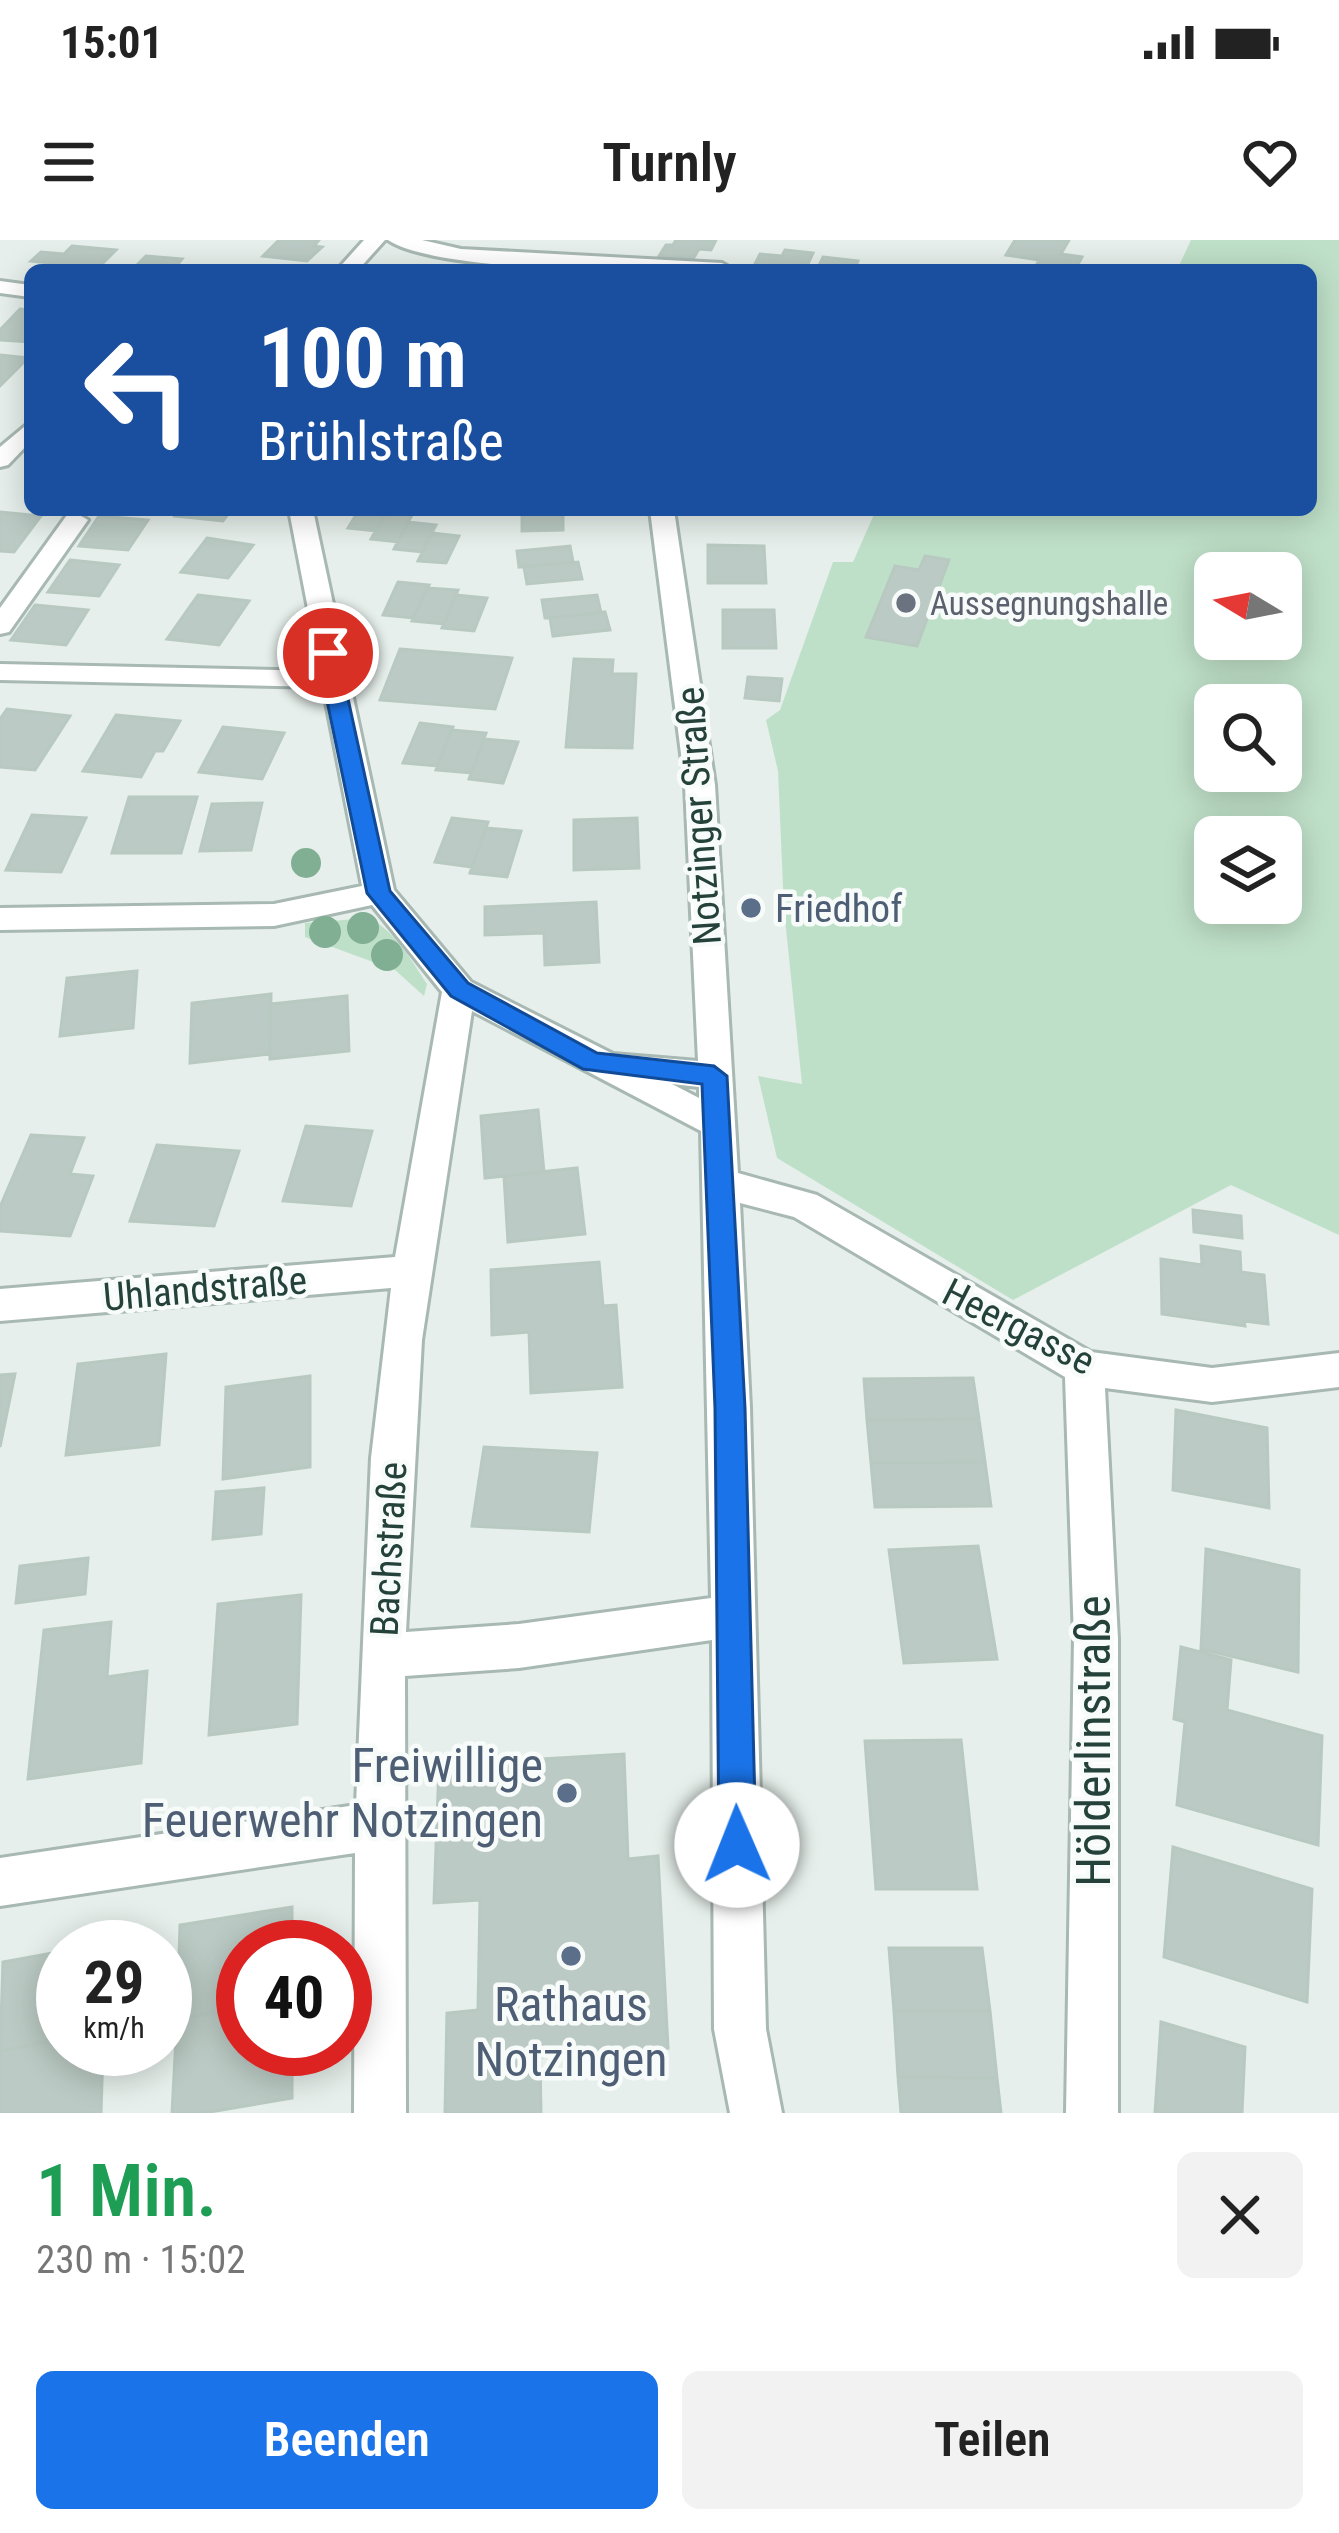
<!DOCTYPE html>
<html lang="de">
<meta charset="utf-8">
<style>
:root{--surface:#fff;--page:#f2f2f2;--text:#222;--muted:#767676;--accent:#1a73e8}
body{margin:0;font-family:"Roboto Condensed",sans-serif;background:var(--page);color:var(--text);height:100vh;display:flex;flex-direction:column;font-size:45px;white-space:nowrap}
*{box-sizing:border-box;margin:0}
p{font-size:39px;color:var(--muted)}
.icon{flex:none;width:66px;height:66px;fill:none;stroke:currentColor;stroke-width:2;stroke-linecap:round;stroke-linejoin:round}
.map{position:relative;height:1873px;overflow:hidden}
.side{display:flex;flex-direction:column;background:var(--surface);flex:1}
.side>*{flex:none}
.hud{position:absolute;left:24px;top:24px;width:1293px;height:252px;border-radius:18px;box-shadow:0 6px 30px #0003;background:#1a4fa0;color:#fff;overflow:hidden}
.needle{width:78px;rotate:280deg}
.fabs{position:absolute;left:1194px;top:312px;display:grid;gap:24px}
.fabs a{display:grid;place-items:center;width:108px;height:108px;border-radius:18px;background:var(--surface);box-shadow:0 6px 30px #0003;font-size:60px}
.speed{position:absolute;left:36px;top:1680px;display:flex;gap:24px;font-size:60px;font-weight:700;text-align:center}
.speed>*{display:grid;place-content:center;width:156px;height:156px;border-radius:50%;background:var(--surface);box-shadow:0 6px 30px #0003;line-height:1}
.speed small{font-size:30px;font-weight:400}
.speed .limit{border:18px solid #d22;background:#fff;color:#111}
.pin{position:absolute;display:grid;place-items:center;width:102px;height:102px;color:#fff;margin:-51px;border:6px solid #fff;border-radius:50%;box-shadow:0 3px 12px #0007}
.me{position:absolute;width:132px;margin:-66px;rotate:359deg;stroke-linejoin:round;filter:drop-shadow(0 0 9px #0008)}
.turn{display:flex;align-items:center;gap:42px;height:252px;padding:0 36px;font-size:54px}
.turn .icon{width:156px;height:156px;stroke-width:2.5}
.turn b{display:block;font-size:84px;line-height:102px}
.round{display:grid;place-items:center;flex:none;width:126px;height:126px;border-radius:18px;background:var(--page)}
.head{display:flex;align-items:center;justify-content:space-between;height:204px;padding:0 36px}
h1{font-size:72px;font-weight:600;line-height:90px;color:#1e9e55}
.cta{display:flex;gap:24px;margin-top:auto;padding:24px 36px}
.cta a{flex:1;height:138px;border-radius:18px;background:var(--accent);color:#fff;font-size:48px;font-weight:600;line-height:138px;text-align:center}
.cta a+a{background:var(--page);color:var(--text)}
.status{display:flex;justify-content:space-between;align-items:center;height:84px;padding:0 60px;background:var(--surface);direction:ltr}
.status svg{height:33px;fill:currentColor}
header{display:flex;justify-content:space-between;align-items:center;height:156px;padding:0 36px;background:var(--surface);font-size:54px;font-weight:600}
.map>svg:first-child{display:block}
</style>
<div class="status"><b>15:01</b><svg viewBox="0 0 49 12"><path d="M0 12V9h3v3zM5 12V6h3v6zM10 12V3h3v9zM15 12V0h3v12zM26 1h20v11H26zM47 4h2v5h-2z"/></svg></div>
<header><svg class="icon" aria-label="menu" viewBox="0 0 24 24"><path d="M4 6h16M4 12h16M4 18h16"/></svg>Turnly<svg class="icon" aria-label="heart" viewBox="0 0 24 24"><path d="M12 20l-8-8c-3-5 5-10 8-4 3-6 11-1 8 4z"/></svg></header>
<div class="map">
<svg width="1339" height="1873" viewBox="0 0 1339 1873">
<rect width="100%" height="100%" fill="#e6efeb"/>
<path fill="#bfe0c8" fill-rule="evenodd" d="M1191 0H1339V995L1231 945 1013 1060 777 918 758 836 802 844 784 669 778 531 766 480 780 470 833 322H853L876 270H1311V30H1177ZM1215 333H1281V399H1215ZM1215 465H1281V531H1215ZM1215 597H1281V663H1215Z
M369 678C396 692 411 720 427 744L424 756 395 730 305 697V683Z"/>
<path fill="#bbcac4" stroke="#b8c9c2" stroke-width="3" d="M279 0H319L314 6 322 7 307 21 263 16Z
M676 0H716L711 10 699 9 693 19 659 16 666 5H673Z
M1015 0H1069L1061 14 1082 17 1075 30 1035 28 1039 20 1006 15Z
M72 6 116 10 96 30 46 28 51 23 31 21 41 12 64 14Z
M785 10 813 13 808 24 797 23 794 30H752L760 14 782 16Z
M146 16 182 19 173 30H132Z
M823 17 858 21 854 30H817Z
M20 69 30 70V102L0 100V90Z
M0 115 28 118 0 146Z
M179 270H231L223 281 175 276Z
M359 270H387L376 291 348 288Z
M522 270H563V290L522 291Z
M0 272 41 276 14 312 0 311Z
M386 272 412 275 398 302 371 299Z
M99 276 148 280 128 310 79 306Z
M408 282 436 285 422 312 394 309Z
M432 293 459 296 446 323 418 321Z
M207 298 253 305 228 338 181 332Z
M708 305 764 306 766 343H708Z
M570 306 573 322 519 327 517 311Z
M925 316 949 320 917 406 866 397 895 326 919 330Z
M70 320 119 325 99 356 48 352Z
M578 322 582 339 527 344 524 327Z
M398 342 429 345 413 378 383 375Z
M427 348 458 350 444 384 412 381Z
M198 355 249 361 219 405 167 399Z
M456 355 487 358 474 391 442 388Z
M597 355 601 373 545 378 542 360Z
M35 365 88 370 66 405 11 400Z
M723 370H774L776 408H723Z
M605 372 610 390 553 396 550 378Z
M400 409 512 418 495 469 380 460Z
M574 419 613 420 612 434H636L632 508 566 507Z
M748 437 782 439 779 461 745 458Z
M7 469 70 476 35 530 0 527V479Z
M116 475 180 481 163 511H155L141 537 83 531Z
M420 483 453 487 437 526 403 523Z
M223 487 284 493 262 539 199 532Z
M452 490 486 493 471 533 436 530Z
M484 499 518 502 503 543 469 539Z
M129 557H197L181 613H112Z
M262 563 251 610 200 611 212 564Z
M32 575 86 578 61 632 6 630Z
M452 578 488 582 472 627 435 622Z
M637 578 639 628 574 630V580Z
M486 588 521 591 507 637 470 633Z
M596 662 599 722 545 725 544 693 485 695V667Z
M137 731 133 788 60 796 67 738Z
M271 754 270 814 190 823 192 763Z
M347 756 349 811 270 819V764Z
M538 870 544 932 485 938 481 876Z
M306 886 372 891 351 966 283 961Z
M31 895 84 898 70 934 93 936 70 996 0 991V967Z
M157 905 239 911 214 986 130 981Z
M577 928 585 994 508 1002 504 936Z
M1193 970 1241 976 1242 998 1194 992Z
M1201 1006 1240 1012 1241 1032 1264 1035 1268 1084 1244 1081 1245 1086 1162 1074 1161 1019 1202 1025Z
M599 1022 603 1066 616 1065 622 1147 531 1153 529 1092 492 1095 491 1030Z
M166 1114 159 1205 66 1215 78 1124Z
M15 1134 0 1207V1135Z
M310 1136V1227L223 1239 226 1147Z
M973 1138 979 1179 867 1180 864 1139Z
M1176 1170 1267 1188 1269 1268 1173 1250Z
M979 1179 985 1222 871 1223 867 1180Z
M484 1207 597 1213 589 1292 472 1286Z
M985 1222 991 1266 875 1267 871 1223Z
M264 1248 261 1294 213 1299 216 1252Z
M978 1306 997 1419 904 1423 889 1310Z
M1206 1309 1299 1330 1298 1432 1201 1409Z
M88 1318 85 1354 16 1363 20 1326Z
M301 1355 297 1484 209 1495 218 1364Z
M111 1382 107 1437 147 1431 141 1523 28 1539 44 1390Z
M1181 1407 1231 1420 1227 1470 1322 1496 1318 1605 1177 1565 1185 1482 1174 1479Z
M961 1500 977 1649H876L865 1501Z
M624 1514 628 1619 658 1616 668 1808 540 1817 541 1873H445L447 1773 478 1770 480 1660 434 1663 439 1525Z
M1173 1607 1312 1649 1307 1762 1164 1717Z
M292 1667V1707H243V1767L177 1779 180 1685Z
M889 1708H982L990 1771H894Z
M63 1711V1799L0 1811 3 1722Z
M243 1767V1809H292V1858L204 1873H172L177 1779Z
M894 1771H990L997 1838 898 1837Z
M1161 1782 1245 1807 1242 1873H1155Z
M63 1799V1809H103L101 1873H0V1811Z
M898 1837 997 1838 1001 1873H901Z"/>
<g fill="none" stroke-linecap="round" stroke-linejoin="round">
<defs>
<path id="minor" d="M364 0H385L358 30H337Z
M388 0H422L461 9 722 23 732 29C672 36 433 32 388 0Z
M0 41 30 45V57L0 53Z
M30 182V202L8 225 0 227V207Z
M289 270H313L394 650 471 742 613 814 698 821 685 545 650 270H674L715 545 738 933 817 955 1091 1112 1212 1128 1339 1113V1147L1212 1162 1105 1148 1118 1399V1873H1066L1074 1399 1065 1137 794 977 740 963 750 1168 766 1789 782 1873H730L714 1789 712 1400 519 1428 405 1436 406 1873H354L355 1613 0 1666V1618L356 1565 371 1218 391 1048 0 1081V1049L395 1017 442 752 372 665 274 686 0 690V668L274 664 362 646 323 447 0 440V424L320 431ZM472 771 701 891 711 1358 519 1384 406 1392 422 1100ZM672 844 699 847V858Z
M76 273 88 280 9 392 0 394V368L67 275Z"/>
</defs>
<use href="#minor" stroke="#a8b8b2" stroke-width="6"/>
<use href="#minor" fill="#fff" fill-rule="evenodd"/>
</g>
<g fill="#80af93">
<circle cx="306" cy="623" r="15"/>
<circle cx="363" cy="688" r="16"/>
<circle cx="325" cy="692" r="16"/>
<circle cx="387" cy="715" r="16"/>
</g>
<path fill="#1a73e8" stroke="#114b97" stroke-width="3" d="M328 407 338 413 390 651 468 743 597 813 714 826 727 836 745 1168 756 1605 750 1618 737 1623 725 1618 719 1605 715 1168 702 844 583 829 451 756 367 653 317 413Z"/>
<circle fill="#6b7280" stroke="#f7fbf9" stroke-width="4.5" cx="906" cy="363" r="12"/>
<g fill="#5c6f8a" stroke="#f7fbf9" stroke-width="4.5">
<circle cx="751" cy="668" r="12"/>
<circle cx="567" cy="1553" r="12"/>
<circle cx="571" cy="1716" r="12"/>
</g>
<g text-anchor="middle" stroke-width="9" stroke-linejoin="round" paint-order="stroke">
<g font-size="33" fill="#5b616d" stroke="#f7fbf9" text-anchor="start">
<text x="930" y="375">Aussegnungshalle</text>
</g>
<g font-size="39" fill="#24423a" stroke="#f7fbf9">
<text transform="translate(698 576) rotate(-94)" y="14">Notzinger Straße</text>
<text transform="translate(205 1048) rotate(-5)" y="14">Uhlandstraße</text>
<text transform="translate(1019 1086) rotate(27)" y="14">Heergasse</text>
<text transform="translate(388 1309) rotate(-87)" y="14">Bachstraße</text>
</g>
<g font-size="39" fill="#4e5e75" stroke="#f7fbf9" text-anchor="start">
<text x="775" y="682">Friedhof</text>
</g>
<g font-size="48" fill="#24423a" stroke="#f7fbf9">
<text transform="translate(1093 1501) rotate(-90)" y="17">Hölderlinstraße</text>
</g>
<g font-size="48" fill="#4e5e75" stroke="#f7fbf9" text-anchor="end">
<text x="543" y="1542">Freiwillige<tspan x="543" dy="55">Feuerwehr Notzingen</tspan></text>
<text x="571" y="1781" text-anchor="middle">Rathaus<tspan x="571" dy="55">Notzingen</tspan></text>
</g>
</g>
</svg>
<div class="fabs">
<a><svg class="needle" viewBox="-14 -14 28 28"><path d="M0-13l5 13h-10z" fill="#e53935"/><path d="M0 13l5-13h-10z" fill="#767676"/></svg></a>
<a><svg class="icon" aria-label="search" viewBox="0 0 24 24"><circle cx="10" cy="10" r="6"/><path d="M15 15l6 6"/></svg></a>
<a><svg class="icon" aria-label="layers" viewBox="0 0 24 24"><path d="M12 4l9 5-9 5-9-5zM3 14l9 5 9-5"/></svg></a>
</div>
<div class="speed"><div>29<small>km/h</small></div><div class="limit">40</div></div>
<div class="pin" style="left:328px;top:413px;background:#d93025"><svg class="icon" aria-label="arrive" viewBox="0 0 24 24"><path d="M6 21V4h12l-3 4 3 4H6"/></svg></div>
<svg class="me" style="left:737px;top:1605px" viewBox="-20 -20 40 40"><circle r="19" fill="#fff"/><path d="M0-13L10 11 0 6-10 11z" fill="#1a73e8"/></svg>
<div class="hud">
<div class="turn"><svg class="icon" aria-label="left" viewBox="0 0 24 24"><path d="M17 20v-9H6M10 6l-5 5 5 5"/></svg><div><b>100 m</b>Brühlstraße</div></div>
</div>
</div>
<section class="side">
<div class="head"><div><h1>1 Min.</h1><p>230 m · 15:02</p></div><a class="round"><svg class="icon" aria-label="close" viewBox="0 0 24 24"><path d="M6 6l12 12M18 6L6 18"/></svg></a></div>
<div class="cta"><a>Beenden</a><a>Teilen</a></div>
</section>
